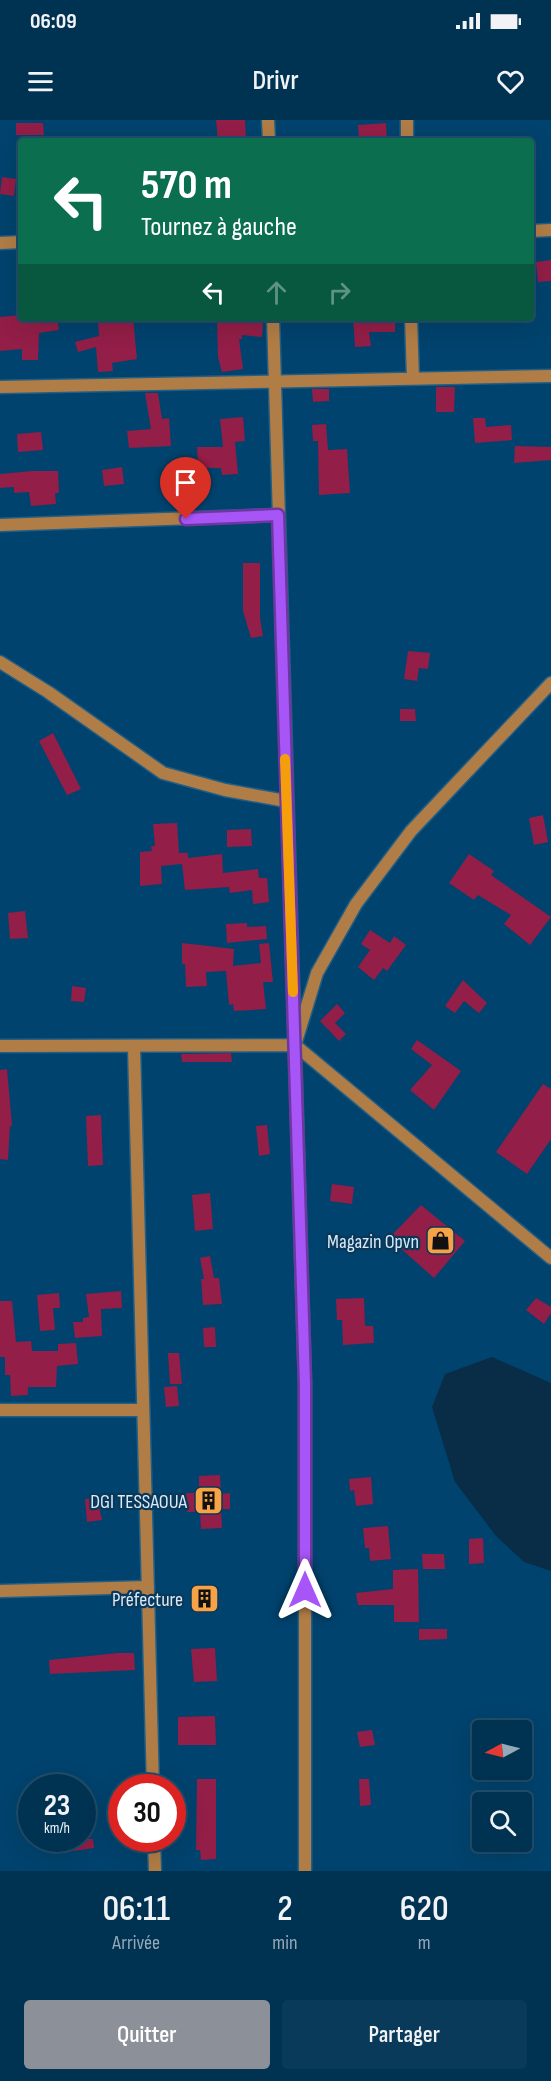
<!DOCTYPE html>
<html lang="fr">
<meta charset="utf-8">
<style>
:root{--surface:#003252;--page:#0a3a59;--text:#f1f3f6;--muted:#95aab8;--line:#224d69;--accent:#8c9099}
body{margin:0;font-family:"Sofia Sans Condensed",sans-serif;background:var(--page);color:var(--text);height:100vh;display:flex;flex-direction:column;font-size:22px;white-space:nowrap}
*{box-sizing:border-box;margin:0}
p{font-size:20px;color:var(--muted)}
.icon{flex:none;width:33px;height:33px;fill:none;stroke:currentColor;stroke-width:2;stroke-linecap:round;stroke-linejoin:round}
.map{position:relative;height:1751px;overflow:hidden}
.side{display:flex;flex-direction:column;background:var(--surface);flex:1}
.side>*{flex:none}
.hud{position:absolute;left:18px;top:18px;width:516px;height:183px;border-radius:6px;box-shadow:0 6px 24px #0002,0 0 0 2px var(--line);background:#0b6e4f;color:#fff;overflow:hidden}
.needle{width:39px;rotate:263deg}
.controls{position:absolute;left:472px;top:1600px;display:grid;gap:12px}
.controls a{display:grid;place-items:center;width:60px;height:60px;border-radius:6px;background:var(--surface);box-shadow:0 6px 24px #0002,0 0 0 2px var(--line);font-size:30px}
.speed{position:absolute;left:18px;top:1654px;display:flex;gap:12px;font-size:30px;font-weight:700;text-align:center}
.speed>*{display:grid;place-content:center;width:78px;height:78px;border-radius:50%;background:var(--surface);box-shadow:0 6px 24px #0002,0 0 0 2px var(--line);line-height:1}
.speed small{font-size:15px;font-weight:400}
.speed .limit{border:9px solid #d22;background:#fff;color:#111}
.pin{position:absolute;display:grid;place-items:center;width:51px;height:51px;color:#fff;margin:-62px -26px;border-radius:50% 50% 50% 0;rotate:-45deg;box-shadow:0 0 6px #0007}
.pin .icon{rotate:45deg}
.me{position:absolute;width:66px;margin:-33px;rotate:0deg;stroke-linejoin:round;filter:drop-shadow(0 0 4px #0008)}
.turn{display:flex;align-items:center;gap:21px;height:126px;padding:0 24px;font-size:27px}
.turn .icon{width:78px;height:78px;stroke-width:2.5}
.turn b{display:block;font-size:42px;line-height:51px}
.lanes{display:flex;align-items:center;height:57px;padding:0 24px;background:#0003;justify-content:center;gap:30px;direction:ltr}
.lanes .off{opacity:.35}
.eta{display:flex;justify-content:space-evenly;align-items:center;height:102px;text-align:center}
.eta b{font-size:36px;font-weight:600;line-height:42px}
.primary-button{display:flex;gap:12px;margin-top:auto;padding:12px 24px}
.primary-button a{flex:1;height:69px;border-radius:6px;background:var(--accent);color:#fff;font-size:24px;font-weight:600;line-height:69px;text-align:center}
.primary-button a+a{background:var(--page);color:var(--text)}
.status{display:flex;justify-content:space-between;align-items:center;height:42px;padding:0 30px;background:var(--surface);direction:ltr}
.status svg{height:16px;fill:currentColor}
header{display:flex;justify-content:space-between;align-items:center;height:78px;padding:0 24px;background:var(--surface);font-size:27px;font-weight:600}
.map>svg:first-child{display:block}
</style>
<div class="status"><b>06:09</b><svg viewBox="0 0 49 12"><path d="M0 12V9h3v3zM5 12V6h3v6zM10 12V3h3v9zM15 12V0h3v12zM26 1h20v11H26zM47 4h2v5h-2z"/></svg></div>
<header><svg class="icon" aria-label="menu" viewBox="0 0 24 24"><path d="M4 6h16M4 12h16M4 18h16"/></svg>Drivr<svg class="icon" aria-label="heart" viewBox="0 0 24 24"><path d="M12 20l-8-8c-3-5 5-10 8-4 3-6 11-1 8 4z"/></svg></header>
<div class="map">
<svg width="551" height="1751" viewBox="0 0 551 1751">
<rect width="100%" height="100%" fill="#00436e"/>
<path fill="#0a2d47" d="M492 1237 551 1263V1451L524 1442 496 1416 455 1362 432 1287 445 1254Z"/>
<path fill="#931e47" d="M216 0H245L246 17 218 21Z
M16 3H43L44 15H16Z
M386 3 387 21H359L358 5Z
M2 57 16 59 14 76 0 74Z
M551 140V161L538 162 536 142Z
M21 195V198H57L59 210 39 213 38 240H22V229L0 231V197Z
M133 198 137 239 112 243 113 251 98 252 96 227 78 232 75 222 99 216 98 200Z
M217 198 263 203 262 217 242 215V219H239L243 249 222 252 218 237Z
M353 198 395 201V212H369L371 226 355 227Z
M436 267H455L454 292H436Z
M312 269H329V281L313 282Z
M145 273H158L162 299 169 298 171 326 129 328 127 311 151 309Z
M243 297 245 321 235 322 238 354 222 355 221 348H198L197 327H223L220 299Z
M473 298H485L486 307 511 305 512 320 475 323Z
M326 304 328 330 347 329 350 373 319 375 318 321H313L312 305Z
M41 312 43 330 18 332 17 314Z
M515 326 551 327V340L514 343Z
M122 347 124 364 104 366 102 350Z
M32 351H58L59 373H55L56 384 31 386 29 372 14 373V367L0 368V354Z
M243 443H260V498L263 516 251 518 243 491Z
M408 531 430 533 428 549 419 548 417 561 404 559Z
M400 589H415L416 601H400Z
M53 613 81 669 67 675 39 621Z
M543 695 548 722 534 725 529 698Z
M177 703 179 733H188V738L222 734 223 753 258 749 259 758H267L269 782 253 784 252 770 230 773 229 767 185 770 182 744 161 746 162 764 140 766V732L152 731 151 726H155L153 704Z
M251 709 252 726 227 727V710Z
M469 734 494 751 491 755 551 797 530 825 504 804 511 795 478 775 474 780 449 763Z
M25 791 28 818 10 819 8 793Z
M247 803V807L266 806 267 819 227 823 226 804Z
M370 810 390 823 394 816 406 825 387 851 383 848 374 860 358 847 370 830 361 824Z
M182 823 234 829 233 846 261 843 259 824 269 823 273 862H263L266 889 234 891 233 884 229 885 226 851 206 852 207 866 186 867 185 844H182Z
M463 860 487 883 479 893 464 881 455 893 445 886Z
M72 866 86 868 84 882 71 881Z
M337 884 345 893 335 903 346 914 339 921 320 901Z
M417 920 461 951 434 990 410 970 432 945 411 929Z
M231 933 232 942H182L181 934Z
M7 949 12 1006H10L8 1040 0 1039V950Z
M543 964 551 969V1019L527 1054 496 1032Z
M101 995 103 1045 88 1046 86 996Z
M267 1005 270 1034 259 1036 256 1006Z
M332 1064 354 1067 352 1084 330 1081Z
M210 1073 213 1109 195 1111 192 1075Z
M421 1085 465 1121 434 1158 389 1118Z
M210 1136 214 1158H219L222 1184 203 1185 201 1159H204L200 1138Z
M121 1171 122 1188 101 1189 102 1216 75 1218 73 1202H83V1198L89 1197 86 1174Z
M59 1173 60 1188H53L55 1210 40 1211 37 1175Z
M364 1178 365 1206H373L374 1223 343 1225 342 1200H337L336 1179Z
M536 1178 551 1187V1193L544 1204 526 1190Z
M0 1181H12L16 1222 31 1221 32 1231H58V1224L76 1223 78 1244 57 1246 56 1267H28V1275L11 1276 10 1255H5V1237H0Z
M215 1207 216 1227H204L203 1208Z
M168 1233H179L182 1264H170Z
M177 1266 179 1286 166 1287 164 1267Z
M220 1355 221 1374 230 1373V1389H221L222 1408 201 1409 200 1392H187L186 1373H199V1356Z
M371 1357 373 1384 356 1386 354 1370 350 1371 349 1359Z
M97 1378 102 1400 87 1402 85 1379Z
M388 1406 391 1439 370 1441 369 1428H365L363 1408Z
M483 1418 484 1443 469 1444V1419Z
M422 1434H444L445 1449H423Z
M418 1449 419 1502H394V1485H358L356 1473 393 1469V1450Z
M194 1465H213L214 1492 195 1493Z
M419 1509H447V1519L419 1520Z
M215 1528 217 1561 194 1562 191 1529Z
M119 1533H134L135 1550 50 1554 49 1540Z
M215 1596 216 1625H178V1597Z
M372 1610 375 1625 360 1627 357 1612Z
M197 1659H216V1739L201 1740 200 1730H196Z
M359 1659H369L371 1685 360 1686Z
M51 1719H93L94 1728 52 1734Z"/>
<g fill="none" stroke-linecap="round" stroke-linejoin="round">
<defs>
<path id="minor" d="M268 0 269 21
M407 0V21
M531 111 551 110
M0 123 21 122
M273 198 305 1264V1751
M411 198 413 258
M0 267 551 256
M0 405 278 395
M0 542 48 572 163 653 225 670 286 681
M134 926 153 1668
M0 1290H143
M0 1471 148 1467
M154 1719 155 1751"/>
<path id="tertiary" d="M295 925 317 853 356 784 411 711 551 563
M0 926 295 925 551 1138"/>
</defs>
<use href="#minor" stroke="#235e84" stroke-width="15"/>
<use href="#tertiary" stroke="#235e84" stroke-width="15"/>
<use href="#minor" stroke="#b17d46" stroke-width="12"/>
<use href="#tertiary" stroke="#b17d46" stroke-width="12"/>
</g>
<g fill="none" stroke-linecap="round" stroke-linejoin="round">
<defs>
<path id="route" d="M186 399 278 395 305 1264V1470"/>
</defs>
<use href="#route" stroke="#6d37a1" stroke-width="15"/>
<use href="#route" stroke="#a855f7" stroke-width="10"/>
<path stroke="#f59e0b" stroke-width="10" d="M285 639 293 872"/>
</g>
<defs>
<symbol id="shop-square" viewBox="-11 -11 22 22"><rect x="-9" y="-9" width="18" height="18" rx="4" fill="#f5a346" stroke="#0a3859"/><path d="M-5-2.5h2.3a2.7 3.5 0 0 1 5.4 0H5L5.5 6h-11ZM-1.5-2.5h3a1.5 2.3 0 0 0-3 0Z" fill="#111"/></symbol>
<symbol id="building-square" viewBox="-11 -11 22 22"><rect x="-9" y="-9" width="18" height="18" rx="4" fill="#f5a346" stroke="#0a3859"/><path d="M-4-6H4V6H1V3H-1V6H-4ZM-2.5-4.3h1.7v1.8h-1.7ZM.8-4.3h1.7v1.8H.8ZM-2.5-1h1.7V.8h-1.7ZM.8-1h1.7V.8H.8Z" fill="#111"/></symbol>
</defs>
<g fill-rule="evenodd">
<use href="#shop-square" x="424" y="1104" width="33" height="33"/>
<use href="#building-square" x="192" y="1364" width="33" height="33"/>
<use href="#building-square" x="188" y="1462" width="33" height="33"/>
</g>
<g text-anchor="middle" stroke-width="4.5" stroke-linejoin="round" paint-order="stroke">
<g font-size="20" fill="#d9eafa" stroke="#0a3859" text-anchor="end">
<text x="419" y="1128">Magazin Opvn</text>
<text x="187" y="1388">DGI TESSAOUA</text>
<text x="183" y="1486">Préfecture</text>
</g>
</g>
</svg>
<div class="controls">
<a><svg class="needle" viewBox="-14 -14 28 28"><path d="M0-13l5 13h-10z" fill="#e53935"/><path d="M0 13l5-13h-10z" fill="#95aab8"/></svg></a>
<a><svg class="icon" aria-label="search" viewBox="0 0 24 24"><circle cx="10" cy="10" r="6"/><path d="M15 15l6 6"/></svg></a>
</div>
<div class="speed"><div>23<small>km/h</small></div><div class="limit">30</div></div>
<div class="pin" style="left:186px;top:399px;background:#d93025"><svg class="icon" aria-label="arrive" viewBox="0 0 24 24"><path d="M6 21V4h12l-3 4 3 4H6"/></svg></div>
<svg class="me" style="left:305px;top:1470px" viewBox="-20 -20 40 40"><path d="M0-17L14 15 0 8-14 15z" fill="#a855f7" stroke="#fff" stroke-width="4"/></svg>
<div class="hud">
<div class="turn"><svg class="icon" aria-label="left" viewBox="0 0 24 24"><path d="M17 20v-9H6M10 6l-5 5 5 5"/></svg><div><b>570 m</b>Tournez à gauche</div></div>
<div class="lanes"><svg class="icon" aria-label="left" viewBox="0 0 24 24"><path d="M17 20v-9H6M10 6l-5 5 5 5"/></svg><svg class="icon off" aria-label="ahead" viewBox="0 0 24 24"><path d="M12 20V5M6 11l6-6 6 6"/></svg><svg class="icon off" aria-label="right" viewBox="0 0 24 24"><path d="M7 20v-9h11M14 6l5 5-5 5"/></svg></div>
</div>
</div>
<section class="side">
<div class="eta">
<div><b>06:11</b><p>Arrivée</p></div>
<div><b>2</b><p>min</p></div>
<div><b>620</b><p>m</p></div>
</div>
<div class="primary-button"><a>Quitter</a><a>Partager</a></div>
</section>
